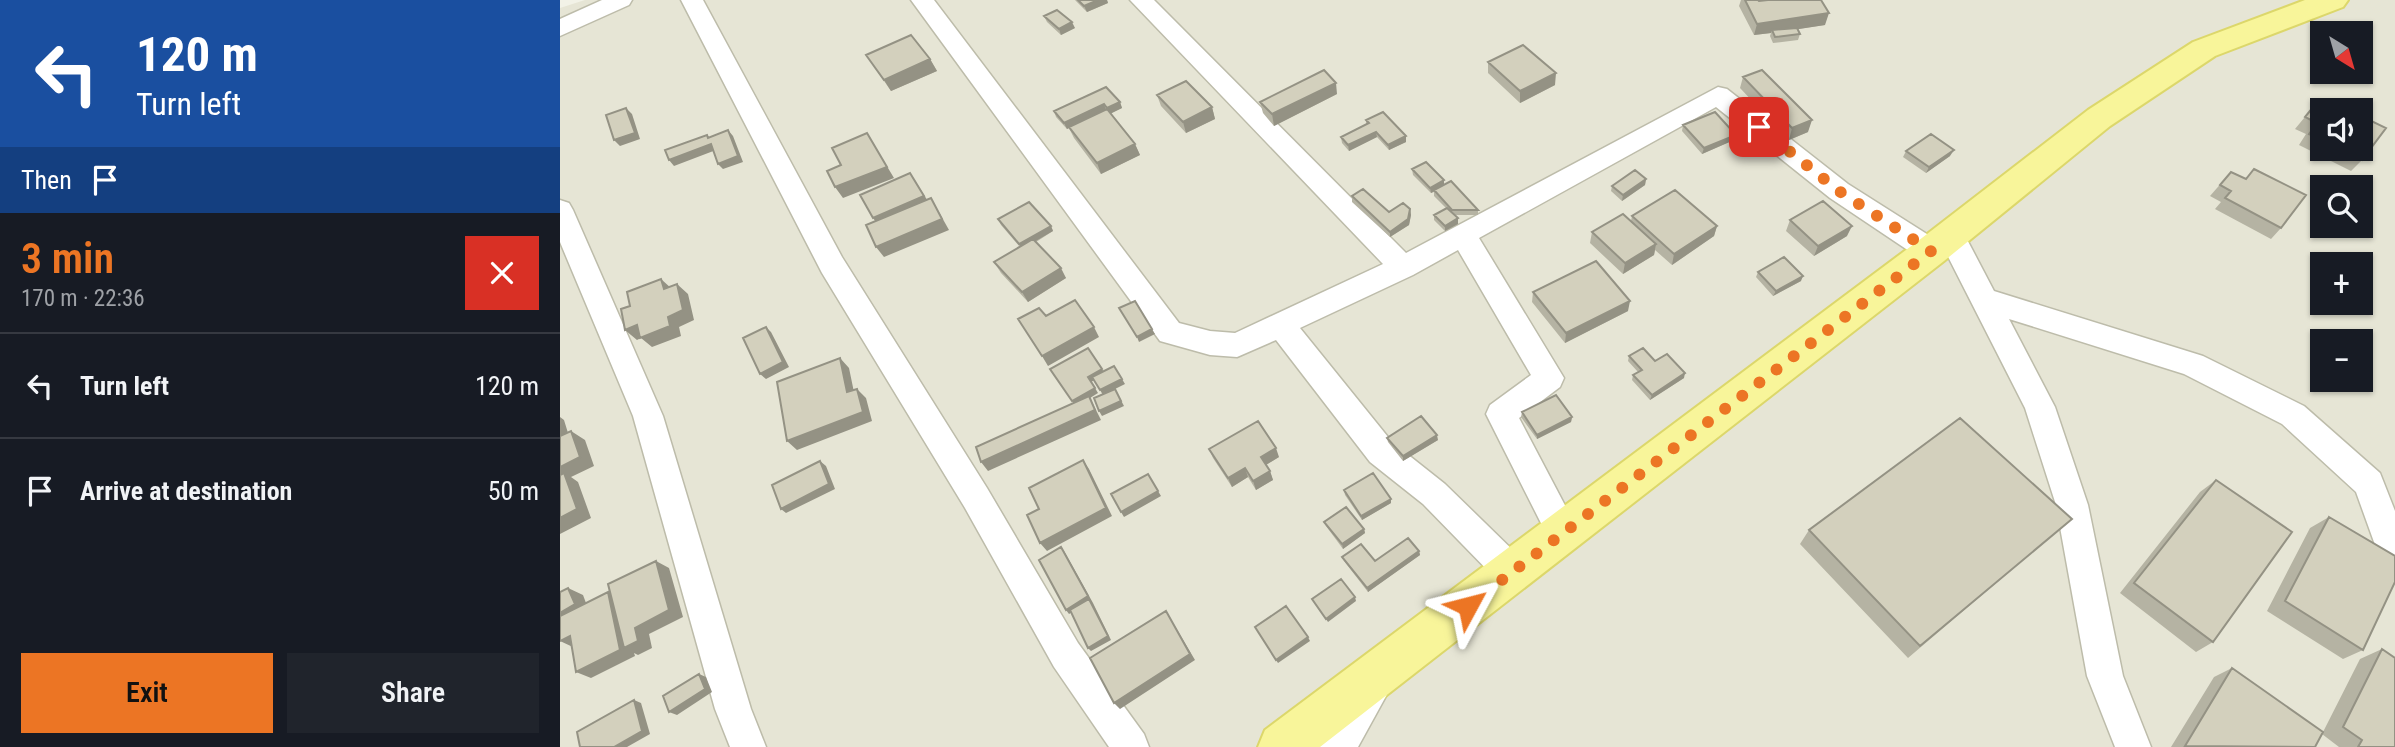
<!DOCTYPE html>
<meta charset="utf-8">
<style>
:root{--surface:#171b24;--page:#20242c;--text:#f1f3f6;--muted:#9ea1a6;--line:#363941;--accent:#ec7524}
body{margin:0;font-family:"Roboto Condensed",sans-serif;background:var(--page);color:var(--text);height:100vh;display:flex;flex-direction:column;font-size:26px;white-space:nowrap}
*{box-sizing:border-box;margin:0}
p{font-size:23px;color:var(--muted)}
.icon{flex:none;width:38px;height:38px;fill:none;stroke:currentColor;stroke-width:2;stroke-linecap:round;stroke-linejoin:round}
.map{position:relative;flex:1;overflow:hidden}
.details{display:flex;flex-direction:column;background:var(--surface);width:560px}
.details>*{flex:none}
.hud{background:#1a4fa0;color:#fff;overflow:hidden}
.needle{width:46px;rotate:143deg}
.controls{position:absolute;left:1750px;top:21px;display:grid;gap:14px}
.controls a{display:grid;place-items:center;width:63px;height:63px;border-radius:0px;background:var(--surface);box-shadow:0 2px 5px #0004;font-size:35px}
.pin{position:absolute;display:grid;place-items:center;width:60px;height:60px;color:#fff;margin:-30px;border-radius:14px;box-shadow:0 4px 10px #0006}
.me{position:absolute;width:77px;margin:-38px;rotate:52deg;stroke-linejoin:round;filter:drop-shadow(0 0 5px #0008)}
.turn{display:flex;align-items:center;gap:24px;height:147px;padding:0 21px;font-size:32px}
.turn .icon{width:91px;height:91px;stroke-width:2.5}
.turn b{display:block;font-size:49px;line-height:60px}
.then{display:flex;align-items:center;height:66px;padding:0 21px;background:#0003;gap:14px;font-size:26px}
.round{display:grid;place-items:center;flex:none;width:74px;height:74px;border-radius:0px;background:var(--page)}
.overview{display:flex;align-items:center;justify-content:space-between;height:119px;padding:0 21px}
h1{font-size:42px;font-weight:600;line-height:52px;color:var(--accent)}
.primary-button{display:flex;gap:14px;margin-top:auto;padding:14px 21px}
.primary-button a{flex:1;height:80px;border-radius:0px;background:var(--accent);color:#111;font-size:28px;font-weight:600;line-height:80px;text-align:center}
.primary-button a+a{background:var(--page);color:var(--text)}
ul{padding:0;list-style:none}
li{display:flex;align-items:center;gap:21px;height:105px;padding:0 21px;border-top:2px solid var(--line)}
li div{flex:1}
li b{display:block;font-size:26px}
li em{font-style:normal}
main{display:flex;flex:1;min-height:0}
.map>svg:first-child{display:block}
</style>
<main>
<section class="details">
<div class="hud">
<div class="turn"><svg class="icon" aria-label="left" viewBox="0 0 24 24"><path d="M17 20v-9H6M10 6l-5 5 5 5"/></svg><div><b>120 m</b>Turn left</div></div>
<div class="then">Then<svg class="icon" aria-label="arrive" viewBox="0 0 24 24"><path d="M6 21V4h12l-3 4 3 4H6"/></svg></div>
</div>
<div class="overview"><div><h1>3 min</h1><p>170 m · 22:36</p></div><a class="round" style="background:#d93025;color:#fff"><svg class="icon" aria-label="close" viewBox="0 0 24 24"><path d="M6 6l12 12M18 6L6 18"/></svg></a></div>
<ul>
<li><svg class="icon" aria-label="left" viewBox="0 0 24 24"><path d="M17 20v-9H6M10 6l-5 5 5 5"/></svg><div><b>Turn left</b></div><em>120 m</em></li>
<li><svg class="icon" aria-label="arrive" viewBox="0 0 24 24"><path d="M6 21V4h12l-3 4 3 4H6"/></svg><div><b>Arrive at destination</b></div><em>50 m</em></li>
</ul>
<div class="primary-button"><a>Exit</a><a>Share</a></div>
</section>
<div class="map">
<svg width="1835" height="747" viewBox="0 0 1835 747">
<rect width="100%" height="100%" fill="#f2f2e7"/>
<path fill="#e6e5d5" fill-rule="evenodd" d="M25 0H1835V747H0V8ZM1762 33H1801V72H1762ZM1762 110H1801V149H1762ZM1762 187H1801V226H1762ZM1762 264H1801V303H1762ZM1762 341H1801V380H1762Z"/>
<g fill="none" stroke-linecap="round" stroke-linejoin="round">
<defs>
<path id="minor" d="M42 0H72L69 5 0 36V19Z
M121 0H143L282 257 427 488 518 643 584 734 589 747H549L494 667 405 508 262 273Z
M351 0H374L619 323 650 331 675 333 823 264 570 0H594L846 253 1158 87 1167 89 1288 184 1381 243 1385 251 1381 259 1371 262 1361 259 1270 198 1156 107 919 238 1004 378 1000 387 959 418 1019 532 1015 543 1003 547 991 543 926 414 930 405 971 375 898 250 853 275 740 328 832 442 885 484 964 561 969 572 964 583 952 588 940 583 863 504 810 462 716 340 677 357 650 355 600 341Z
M0 200 9 203 13 210 103 416 191 709 206 747H170L155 709 73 416 0 242Z
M1391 225 1401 228 1434 291 1643 356 1744 406 1820 473 1835 511V572L1823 567 1796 492 1722 424 1624 374 1449 319 1495 407 1528 505 1563 676 1591 747H1555L1527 676 1496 505 1465 408 1377 235 1381 228Z
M813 669 826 674 831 687 798 747H759L800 674Z"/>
<path id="primary" d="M1745 0H1788L1783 7 1655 56 1550 126 1384 261 760 747H698L705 730 1358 241 1528 110 1633 42Z"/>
</defs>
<use href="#minor" stroke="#bdbcaa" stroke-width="3"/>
<use href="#primary" stroke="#dcd76b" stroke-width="4"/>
<use href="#minor" fill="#fff" fill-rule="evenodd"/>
<use href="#primary" fill="#f8f59a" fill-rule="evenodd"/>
</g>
<path fill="#b5b3a3" d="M515 0H547L548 3 527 12Z
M1181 0H1198L1199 1 1265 25 1238 29 1240 34 1238 40 1213 43 1210 36 1211 33 1194 35 1179 6Z
M484 16 515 28 501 35 487 22Z
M306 55 370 59 377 71 331 91Z
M928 62 995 85 960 103 928 73Z
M1183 77 1248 132 1229 140 1180 88Z
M777 94 714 126 703 113 700 102Z
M597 95 652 107 655 119 626 133 601 106Z
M560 102 562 108 551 113 575 144 580 155 541 174 514 138 509 128 507 129 496 117 494 111Z
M1754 106 1762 110V149H1801L1802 160 1791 171 1739 145 1746 134 1735 129Z
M806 120 846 136V142L829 150 817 137 789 151 782 143 781 137 806 125Z
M1123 125 1176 135 1174 140 1142 154 1122 131Z
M1346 151 1390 156 1366 173 1343 157Z
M852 169 884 185 918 210V215H895L898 224 885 231 874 220V215L886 208 874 196V192L871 193 853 175Z
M1671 172 1721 228 1711 239 1655 209 1661 202 1650 196Z
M1086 179 1085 185 1062 201 1051 191 1052 186Z
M792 196 829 212 850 209 851 215 849 225 830 237 792 202Z
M1072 216 1157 226 1154 236 1112 265 1095 250 1094 255 1063 274 1030 243 1032 232 1071 221Z
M438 219 491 226 493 231 476 242 506 278 468 302 441 273 434 262 460 247 441 225Z
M1230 220 1287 236 1254 256 1226 231Z
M1198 272 1241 281 1213 296 1196 277Z
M973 292 1068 311 1005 343 972 302Z
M1069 356 1095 361 1124 378 1090 400 1072 380 1073 375 1078 372 1068 361Z
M962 412 1012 417 1011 422 977 439 961 417Z
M827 438 878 440 843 461 828 442Z
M649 449 719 457 706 465 710 471 713 480 696 490 688 477 672 487 653 458Z
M1656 480 1653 642 1636 652 1560 593 1640 492Z
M784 490 831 503 802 520 785 495Z
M1769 517 1803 650 1783 659 1707 611 1750 528Z
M764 522 804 529 805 533 783 549 766 526Z
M1249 530 1496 532 1348 658 1240 544Z
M859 551 860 555 808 592 784 561 782 557 815 561Z
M1822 649 1835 747H1779L1762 734 1800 659Z
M1672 668 1755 747H1611L1654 677Z"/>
<path fill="#949284" d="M538 0H547L548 3 527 12 524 6Z
M1269 13 1265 25 1213 33 1212 30 1211 33 1194 35 1197 24Z
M512 22 515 28 501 35 499 29Z
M370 59 377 71 331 91 324 80Z
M996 73 995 85 960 103V91Z
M776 83 777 94 714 126 712 114Z
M560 102 562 108 550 114 547 108Z
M544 104 546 110 507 129 504 123Z
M652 107 655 119 626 133 623 122Z
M66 108 72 114 80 139 60 146 54 140Z
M1252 120 1248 132 1229 140 1232 128Z
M168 130 173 136 183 162 163 169 158 164Z
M816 132 817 137 789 151 788 145Z
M307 133 334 178 283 198 275 187Z
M1176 135 1174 140 1142 154 1144 148Z
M846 136V142L829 150 828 145Z
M151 144 156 150 114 166 109 160Z
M575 144 580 155 541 174 537 163Z
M1394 150 1390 156 1366 173 1369 167Z
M350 173 371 206 321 229 313 218Z
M1086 179 1085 185 1062 201 1063 195Z
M884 180V186L871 193 870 188Z
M371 198 389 230 324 257 316 247Z
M850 209 851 215 849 225 830 237V232Z
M898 218V224L885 231V226Z
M491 226 493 231 462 249 459 244Z
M1157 226 1154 236 1112 265 1114 254Z
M1292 226 1287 236 1254 256 1258 246Z
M1096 244 1094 255 1063 274 1065 263Z
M501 268 506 278 468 302 462 292Z
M1243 276 1241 281 1213 296 1216 291Z
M101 279 112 289H104Z
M117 284 128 294 134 320 119 327 121 336 92 347 81 338 77 340 65 330 77 325 108 317Z
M1070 301 1068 311 1005 343 1006 333Z
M206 327 211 332 229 367 206 379 200 374Z
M534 327 539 337 488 366 482 356Z
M592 329 595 334 579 342 577 337Z
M280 358 289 368 296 402 287 392Z
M542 369 545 374 531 382 528 377Z
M1125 373 1124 378 1090 400 1092 395Z
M562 379 565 384 555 389 564 406 542 416 539 411 543 395 540 390Z
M535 388 538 393 530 398 541 420 428 471 421 462 515 406 512 401Z
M297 389 306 398 312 421 237 450 227 441Z
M0 417 4 420 12 446 0 438Z
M1012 417 1011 422 977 439V435Z
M11 431 25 440 34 466 11 477 18 482 31 518 0 534V467Z
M877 435 878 440 843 461V456Z
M716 448 719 457 704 466 701 457Z
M523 460 529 469 552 516 487 551 480 543Z
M260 461 266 466 275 489 226 513 221 509Z
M685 468 688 477 672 487 668 478Z
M710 471 713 480 696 490 693 481Z
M598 491 601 496 564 517 561 512Z
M831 499V503L802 520 801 516Z
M804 529 805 533 783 549 782 544Z
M501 547 504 551 533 603 551 640 531 651 528 648 530 601 509 614 506 610Z
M859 551 860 555 808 592 807 588Z
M96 561 109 568 123 617 89 634 92 648 78 655 74 653 75 656 31 678 16 672 48 592 62 600 75 628Z
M8 588 23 595 29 611 0 628V613Z
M795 597 796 601 768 622 766 619Z
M606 611 635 660 560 709 554 703Z
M10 636 15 648 0 641Z
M748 637 750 641 718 663 716 660Z
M139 674 146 677 152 692 117 715 109 712Z
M74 700 81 703 90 734 67 747H54Z"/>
<path fill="#d3d0bd" stroke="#949284" stroke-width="2" d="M518 0H538L524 6Z
M1185 0H1198L1199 1 1208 0H1261L1269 13 1197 24Z
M497 10 512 22 499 29 484 16Z
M1237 28 1240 34 1215 37 1212 30Z
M351 35 370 59 324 80 306 55Z
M963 45 996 73 960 91 928 62Z
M764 70 776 83 712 114 700 102Z
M1202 70 1252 120 1232 128 1183 77Z
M626 81 652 107 623 122 597 95Z
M546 87 560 102 547 108 544 104 504 123 494 111Z
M1773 103 1789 110H1767Z
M1754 106 1763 110 1762 140 1749 134 1757 123 1745 117Z
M66 108 75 133 54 140 46 115Z
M547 109 575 144 537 163 509 127Z
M823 112 846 136 828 145 816 132 788 145 781 137 809 123 806 120Z
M1155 112 1176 135 1144 148 1123 125Z
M1801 116 1826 128 1802 160 1780 149H1801Z
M168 130 178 156 158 164 151 144 109 160 105 150 147 135 148 138Z
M307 133 327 167 275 187 267 171 281 165 272 148Z
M1371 134 1394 150 1369 167 1346 151Z
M866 162 884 180 870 188 852 169Z
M1694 169 1746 195 1721 228 1665 198 1671 191 1660 185 1671 172 1686 179Z
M1075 170 1086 179 1063 195 1052 186Z
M350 173 364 196 313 218 300 195Z
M891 181 918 210H892L874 190Z
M803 189 829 212 843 203 850 209 848 219 830 232 792 196Z
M1115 190 1157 226 1114 254 1072 216Z
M371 198 382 219 316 247 306 225Z
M1263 201 1292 226 1258 246 1230 220Z
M469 202 491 226 459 244 438 219Z
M887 208 898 218 885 226 874 215Z
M1063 214 1096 244 1065 263 1032 232Z
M473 239 501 268 462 292 434 262Z
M1224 257 1243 276 1216 291 1198 272Z
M1036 261 1070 301 1006 333 973 292Z
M101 279 104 289 117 284 123 310 108 317 110 326 80 338 77 325 65 330 61 309 70 306 67 292Z
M515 300 534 327 482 356 458 319 479 308 486 316Z
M575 301 592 329 577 337 559 308Z
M206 327 223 362 200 374 183 338Z
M528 348 542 369 528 377 535 388 512 401 490 369Z
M1083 348 1095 361 1107 354 1125 373 1092 395 1073 375 1082 370 1069 356Z
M280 358 287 392 297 389 303 412 227 441 217 382Z
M554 366 562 379 540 390 532 377Z
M555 389 561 401 539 411 534 398Z
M996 395 1012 417 977 435 962 412Z
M529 396 535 410 421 462 416 447Z
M861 416 877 435 843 456 827 438Z
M1400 418 1512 519 1360 646 1249 530Z
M698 421 716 448 701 457 710 471 693 481 685 468 668 478 649 449Z
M11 431 20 457 0 467V436Z
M523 460 546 508 480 543 467 515 479 509 469 488Z
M260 461 269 484 221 509 212 485Z
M4 473 17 509 0 518V475Z
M813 473 831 499 801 516 784 490Z
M588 474 598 491 561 512 551 494Z
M1656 480 1732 532 1653 642 1574 583Z
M786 507 804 529 782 544 764 522Z
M1769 517 1835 556V582L1803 650 1725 601Z
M848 538 859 551 807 588 782 557 801 544 815 561Z
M501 547 528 596 506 610 479 560Z
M96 561 109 610 75 628 78 641 64 648 48 584Z
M781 579 795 597 766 619 752 599Z
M8 588 15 604 0 613V592Z
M48 592 60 650 16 672 10 636 0 641V616Z
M529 599 548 636 528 648 510 610Z
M726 606 748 637 716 660 695 627Z
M606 611 630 654 554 703 530 658Z
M1822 649 1835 658V747H1798L1802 740 1783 727Z
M1672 668 1763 732 1755 747 1625 746Z
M139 674 145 689 109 712 103 696Z
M74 700 82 731 54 747H20L17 732Z"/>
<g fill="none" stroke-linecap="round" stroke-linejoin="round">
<path stroke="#ec7524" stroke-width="12" stroke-dasharray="0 21.6" d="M908 606 1371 251 1279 191 1199 127"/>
</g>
</svg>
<div class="controls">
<a><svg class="needle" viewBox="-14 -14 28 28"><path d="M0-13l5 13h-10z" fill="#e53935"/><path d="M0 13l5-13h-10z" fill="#9ea1a6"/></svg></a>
<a><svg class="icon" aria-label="sound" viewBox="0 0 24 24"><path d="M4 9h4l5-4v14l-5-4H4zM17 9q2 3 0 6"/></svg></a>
<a><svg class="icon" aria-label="search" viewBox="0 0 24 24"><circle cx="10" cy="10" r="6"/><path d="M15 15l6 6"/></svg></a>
<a>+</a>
<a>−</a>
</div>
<div class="pin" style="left:1199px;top:127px;background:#d93025"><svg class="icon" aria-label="arrive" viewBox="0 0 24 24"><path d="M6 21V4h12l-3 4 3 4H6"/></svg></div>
<svg class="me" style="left:908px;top:606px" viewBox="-20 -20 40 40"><path d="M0-17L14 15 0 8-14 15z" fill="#ec7524" stroke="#fff" stroke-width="4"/></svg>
</div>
</main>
